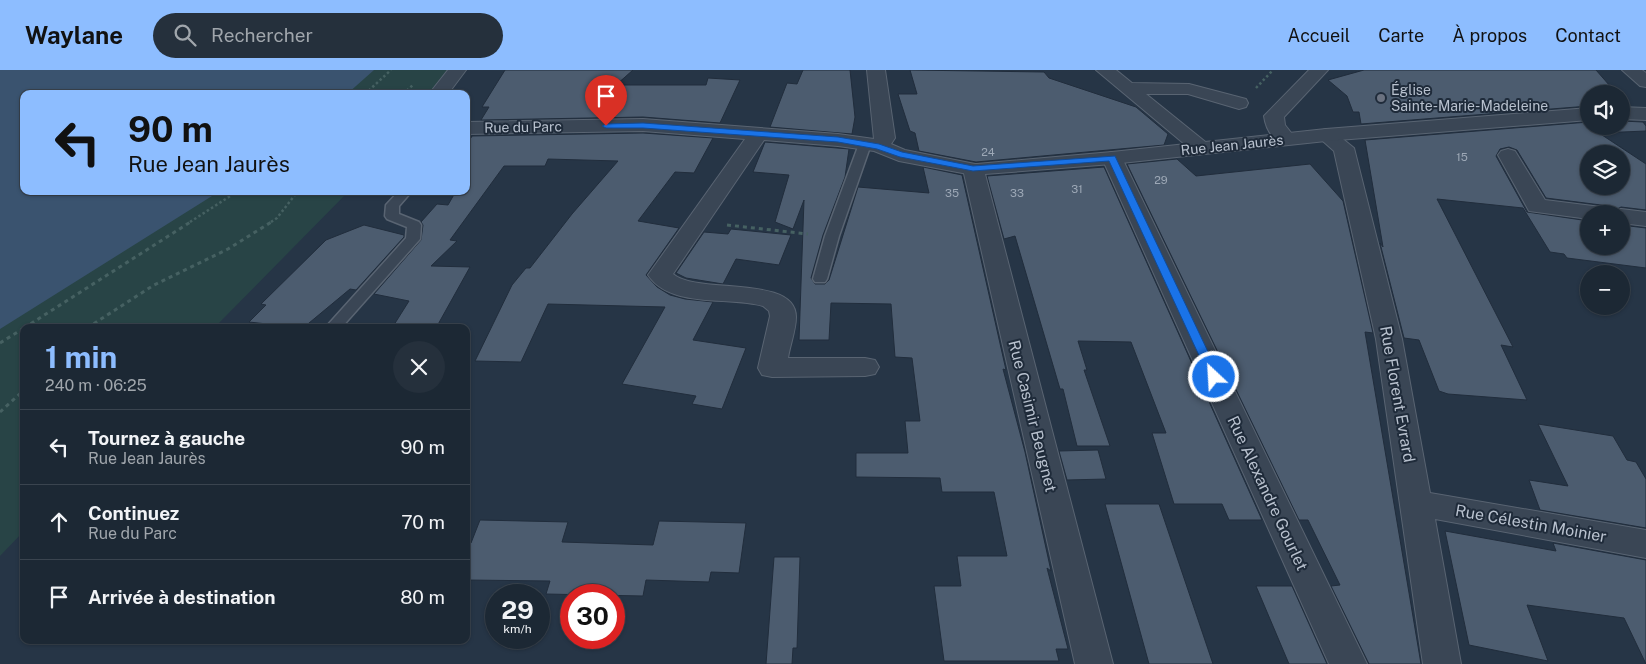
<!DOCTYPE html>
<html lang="fr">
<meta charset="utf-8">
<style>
:root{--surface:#1c2834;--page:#25303c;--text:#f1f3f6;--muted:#a0a6ac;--line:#3a444f;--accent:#8dbdff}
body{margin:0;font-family:"Public Sans",sans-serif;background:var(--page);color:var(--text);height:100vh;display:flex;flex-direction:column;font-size:19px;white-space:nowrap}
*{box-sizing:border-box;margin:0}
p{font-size:16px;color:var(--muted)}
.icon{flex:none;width:28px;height:28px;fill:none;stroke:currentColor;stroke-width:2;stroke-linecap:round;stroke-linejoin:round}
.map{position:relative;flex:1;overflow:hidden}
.sheet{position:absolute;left:20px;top:254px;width:450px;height:320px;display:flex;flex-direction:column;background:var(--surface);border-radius:10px;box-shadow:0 1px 4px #0004,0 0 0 1px var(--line)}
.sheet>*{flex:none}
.banner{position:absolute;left:20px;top:20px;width:450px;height:105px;border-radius:10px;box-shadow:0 1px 4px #0004,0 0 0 1px var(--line);background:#8dbdff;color:#111;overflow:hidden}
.buttons{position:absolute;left:1580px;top:15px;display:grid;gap:10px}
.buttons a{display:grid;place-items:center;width:50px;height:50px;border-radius:50%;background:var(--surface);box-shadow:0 1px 4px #0004,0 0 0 1px var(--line);font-size:25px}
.speed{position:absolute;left:485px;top:514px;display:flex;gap:10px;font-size:25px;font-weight:700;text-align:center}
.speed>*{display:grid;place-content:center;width:65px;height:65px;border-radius:50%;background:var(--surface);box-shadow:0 1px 4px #0004,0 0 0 1px var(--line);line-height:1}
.speed small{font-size:12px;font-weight:400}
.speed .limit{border:8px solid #d22;background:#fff;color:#111}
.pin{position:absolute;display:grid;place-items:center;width:42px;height:42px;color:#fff;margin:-51px -21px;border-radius:50% 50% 50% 0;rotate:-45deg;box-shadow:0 0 5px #0007}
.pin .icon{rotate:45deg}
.me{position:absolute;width:55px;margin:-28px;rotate:335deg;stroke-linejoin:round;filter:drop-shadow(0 0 4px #0008)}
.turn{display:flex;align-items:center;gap:18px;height:105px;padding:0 25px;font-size:22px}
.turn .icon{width:65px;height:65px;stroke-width:2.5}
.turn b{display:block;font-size:35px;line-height:42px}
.round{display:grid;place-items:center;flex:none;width:52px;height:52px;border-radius:26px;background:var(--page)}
.headline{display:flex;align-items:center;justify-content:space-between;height:85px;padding:0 25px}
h1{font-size:30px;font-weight:700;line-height:38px;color:var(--accent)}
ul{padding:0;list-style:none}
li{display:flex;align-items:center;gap:15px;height:75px;padding:0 25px;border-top:1px solid var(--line)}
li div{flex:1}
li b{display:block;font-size:19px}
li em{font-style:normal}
header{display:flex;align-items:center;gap:30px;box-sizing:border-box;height:70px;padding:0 25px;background:var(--accent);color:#111}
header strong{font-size:24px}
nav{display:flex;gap:28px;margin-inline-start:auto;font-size:18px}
.search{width:350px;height:45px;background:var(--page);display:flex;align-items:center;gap:12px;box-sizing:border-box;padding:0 18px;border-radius:28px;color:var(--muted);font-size:19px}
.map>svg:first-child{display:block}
</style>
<header>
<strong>Waylane</strong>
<div class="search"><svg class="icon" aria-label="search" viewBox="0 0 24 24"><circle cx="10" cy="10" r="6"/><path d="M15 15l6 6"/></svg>Rechercher</div>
<nav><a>Accueil</a><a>Carte</a><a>À propos</a><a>Contact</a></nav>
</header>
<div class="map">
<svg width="1646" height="594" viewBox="0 0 1646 594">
<rect width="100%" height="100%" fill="#263546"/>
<path fill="#284446" d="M0 0H447L428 24H24V121H349L215 257 24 258V461L0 486Z"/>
<path fill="#3a536f" d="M0 0H374L347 24H24V121H220L0 259Z"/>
<path fill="#4c5c6f" stroke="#212d3c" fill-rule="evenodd" d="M505 0H633L616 15H706L708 8 740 10 720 53 643 47 481 50 489 37H482Z
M803 0H850L855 47 852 64 770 57 787 13 797 14Z
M910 0 1044 2 1049 8 1136 37 1168 64 1164 75 976 92 919 81 915 63 910 61 898 24H917Z
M1364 0H1596L1617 24H1589V36L1361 54 1359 42H1353L1347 26 1328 10Z
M1621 51 1643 52 1646 56V61L1599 63 1646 94V140L1621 137 1613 141 1609 137 1601 135 1546 128 1517 80 1509 77 1500 79 1496 86 1527 142 1589 151V176H1621V155L1646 158V198L1567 188 1564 184 1550 182 1523 138 1437 129 1513 277 1501 275 1527 330 1448 324 1439 321 1419 270 1404 268 1380 173 1383 177 1365 70 1589 52V56H1621ZM1589 84H1621V116H1589Z
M643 63 713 68 694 103 675 102 638 151 679 158 646 205 657 217 670 225 685 229 713 232 693 270 746 278 722 339 692 334 696 326 622 314 665 237 548 234 521 292 475 291 512 215 526 198H530L572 144 618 91 548 89 545 96H504L450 170 457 171 431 196 470 197 436 258H392L409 231 374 224 421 170 423 155 421 152 437 134 448 135 456 121H466V76L472 66Z
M765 72 849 79 845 107 823 165 811 208 815 214H825L829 210 858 117 929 123 923 97 962 105 1006 300 1003 299 1025 382 1051 501 1047 498 1068 579H1056L1059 591H944L934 516H961L957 486H1007L994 422H942L940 408 856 407V383H908L905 351H920L912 288 895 287 891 234 831 233 829 270H799L804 130 793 159 775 152 789 105 753 102Z
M1177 89 1196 106 1310 94 1343 131 1373 263 1365 262 1421 594H1369L1331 516 1340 515 1308 450H1299L1127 94Z
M1104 97 1262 450H1229L1222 434H1174L1152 363H1166L1131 272 1078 271 1087 300H1084L1110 376H1077L1063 319H1060L1015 166 1004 169 987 106Z
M364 155 404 165V167L356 220 350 219 303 258 249 252 266 235 261 234 326 170Z
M731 159 791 165 779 195 736 189 723 214 686 208 676 203 704 162 728 164Z
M1538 354 1613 366 1627 390 1636 392 1646 409V458L1540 440 1529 410 1568 416Z
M1098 380 1106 409 1067 410 1059 381Z
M1105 434H1159L1213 594H1149Z
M480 450 568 452 562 472 653 475 659 451 746 453 739 503 711 502 709 512 646 510 643 526 546 524 550 511 466 510V473H471Z
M1445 461 1556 481 1553 473 1646 490V594L1624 548 1527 535 1548 591 1469 575Z
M774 487H800L797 578H793L792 594H766Z
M1256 516H1292L1327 594H1289Z"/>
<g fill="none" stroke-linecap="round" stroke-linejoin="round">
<defs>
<path id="service" d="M865 70 871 74 839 166 827 209 825 212H815L813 209 825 166 859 74Z
M399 121H412L399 136V144L419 152 421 155 420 169 341 258H325L406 168 407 157 387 149 385 146 386 135Z"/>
<path id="minor" d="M448 0H466L448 24H429Z
M867 0H885L895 68 891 74 905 80 980 95 983 99 980 103 973 105 899 91 874 81 838 76 764 70 673 204C697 225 796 204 796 247 796 260 790 275 788 288H865L875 290 879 297 875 304 865 306 772 307 762 305 758 298 770 246 769 241 763 236C728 226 671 239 648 205L745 69 643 61 466 64V52L643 49 838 64 874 69Z
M1096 0H1116L1132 13 1189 14 1246 29 1248 33 1246 37 1239 39 1188 24H1146L1208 74 1211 78 1208 82 1201 84 1194 82Z
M1309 0H1328L1284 47 1285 55 1296 69 1293 73C1276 77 1266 61 1264 46Z
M1326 59 1333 61 1354 78 1402 269 1430 423 1646 460V488L1435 449 1461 594H1423L1376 269 1334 81 1316 65 1319 61Z
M1508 79 1515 81 1545 130 1601 137 1609 139 1612 143 1621 139 1646 142V156L1621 153V144H1589V149L1529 141 1498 85 1501 81Z
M1112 82 1119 84 1122 88 1367 594H1329L1102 88 1105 84Z"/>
<path id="tertiary" d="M1622 0H1642L1646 3V17L1640 16Z
M1621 37 1646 38V50L1621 49Z
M1589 38V50L1326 71 1112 94 985 104 1113 594H1075L963 99 966 95 1112 82 1326 59Z"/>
</defs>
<use href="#service" stroke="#596472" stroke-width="3"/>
<use href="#minor" stroke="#596472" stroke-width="2"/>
<use href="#tertiary" stroke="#596472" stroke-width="2"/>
<path stroke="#466162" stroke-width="2.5" stroke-dasharray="2.5 2.5" stroke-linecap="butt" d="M1256 18 1273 0
M365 24 391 0
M403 24 414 14
M190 152 238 121
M271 152 277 148 298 121"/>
<path stroke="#466162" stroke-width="3" stroke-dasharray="4 4" stroke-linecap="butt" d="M727 155 808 164
M24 258 192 151
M87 258 154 215 228 179 273 151
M0 273 24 258
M0 342 24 320"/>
<use href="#service" fill="#3a4655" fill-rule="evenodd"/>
<use href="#minor" fill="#3a4655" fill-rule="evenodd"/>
<use href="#tertiary" fill="#3a4655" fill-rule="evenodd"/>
</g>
<path fill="#1a73e8" stroke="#114b97" d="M643 53 838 67 879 74 902 82 973 96 1115 86 1220 307 1214 311 1209 307 1109 91 973 101 900 87 877 79 838 72 643 58H606L602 56 606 54Z"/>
<circle fill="#6b7280" stroke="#1f2b3a" stroke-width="2" cx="1381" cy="28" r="5"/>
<g text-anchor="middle" stroke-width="4" stroke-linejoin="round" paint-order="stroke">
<g font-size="11" fill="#9da8b6">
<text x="988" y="86">24</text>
<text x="1462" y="91">15</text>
<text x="1161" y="114">29</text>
<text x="1077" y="123">31</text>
<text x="952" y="127">35</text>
<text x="1017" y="127">33</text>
</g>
<g font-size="14" fill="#b8c1ce" stroke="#1f2b3a" text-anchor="start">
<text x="1391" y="25">Église<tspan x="1391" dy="16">Sainte-Marie-Madeleine</tspan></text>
</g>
<g font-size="14" fill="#b8c1ce" stroke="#1f2b3a">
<text transform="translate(523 57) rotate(-1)" y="5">Rue du Parc</text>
<text transform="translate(1232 75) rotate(-6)" y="5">Rue Jean Jaurès</text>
</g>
<g font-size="16" fill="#b8c1ce" stroke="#1f2b3a">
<text transform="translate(1398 324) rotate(80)" y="6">Rue Florent Evrard</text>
<text transform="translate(1033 346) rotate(76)" y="6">Rue Casimir Beugnet</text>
<text transform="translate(1268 423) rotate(65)" y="6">Rue Alexandre Gourlet</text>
<text transform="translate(1531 453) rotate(10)" y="6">Rue Célestin Moinier</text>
</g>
</g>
</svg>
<div class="buttons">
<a><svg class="icon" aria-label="sound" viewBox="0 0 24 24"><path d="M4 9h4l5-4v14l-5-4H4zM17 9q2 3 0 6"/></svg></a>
<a><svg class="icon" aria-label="layers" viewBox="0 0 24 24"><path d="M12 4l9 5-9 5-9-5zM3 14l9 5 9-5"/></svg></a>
<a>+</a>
<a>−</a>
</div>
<div class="speed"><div>29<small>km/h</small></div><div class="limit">30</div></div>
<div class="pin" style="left:606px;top:56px;background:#d93025"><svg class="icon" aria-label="arrive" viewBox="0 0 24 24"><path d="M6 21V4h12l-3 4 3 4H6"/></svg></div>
<svg class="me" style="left:1214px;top:307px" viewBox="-20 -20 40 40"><circle r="17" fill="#1a73e8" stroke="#fff" stroke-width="3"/><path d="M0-11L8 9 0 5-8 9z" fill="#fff"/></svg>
<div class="banner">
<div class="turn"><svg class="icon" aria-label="left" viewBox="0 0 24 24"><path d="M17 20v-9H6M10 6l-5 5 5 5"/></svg><div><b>90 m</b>Rue Jean Jaurès</div></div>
</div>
<section class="sheet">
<div class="headline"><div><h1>1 min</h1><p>240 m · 06:25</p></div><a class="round"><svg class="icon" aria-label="close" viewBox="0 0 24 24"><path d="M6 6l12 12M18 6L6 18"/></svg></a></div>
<ul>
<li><svg class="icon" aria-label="left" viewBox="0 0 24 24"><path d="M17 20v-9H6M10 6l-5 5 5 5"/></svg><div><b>Tournez à gauche</b><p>Rue Jean Jaurès</p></div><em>90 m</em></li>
<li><svg class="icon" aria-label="ahead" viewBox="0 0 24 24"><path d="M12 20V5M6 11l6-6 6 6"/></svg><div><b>Continuez</b><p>Rue du Parc</p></div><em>70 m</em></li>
<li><svg class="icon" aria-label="arrive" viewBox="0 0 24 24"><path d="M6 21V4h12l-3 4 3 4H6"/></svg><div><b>Arrivée à destination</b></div><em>80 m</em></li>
</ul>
</section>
</div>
